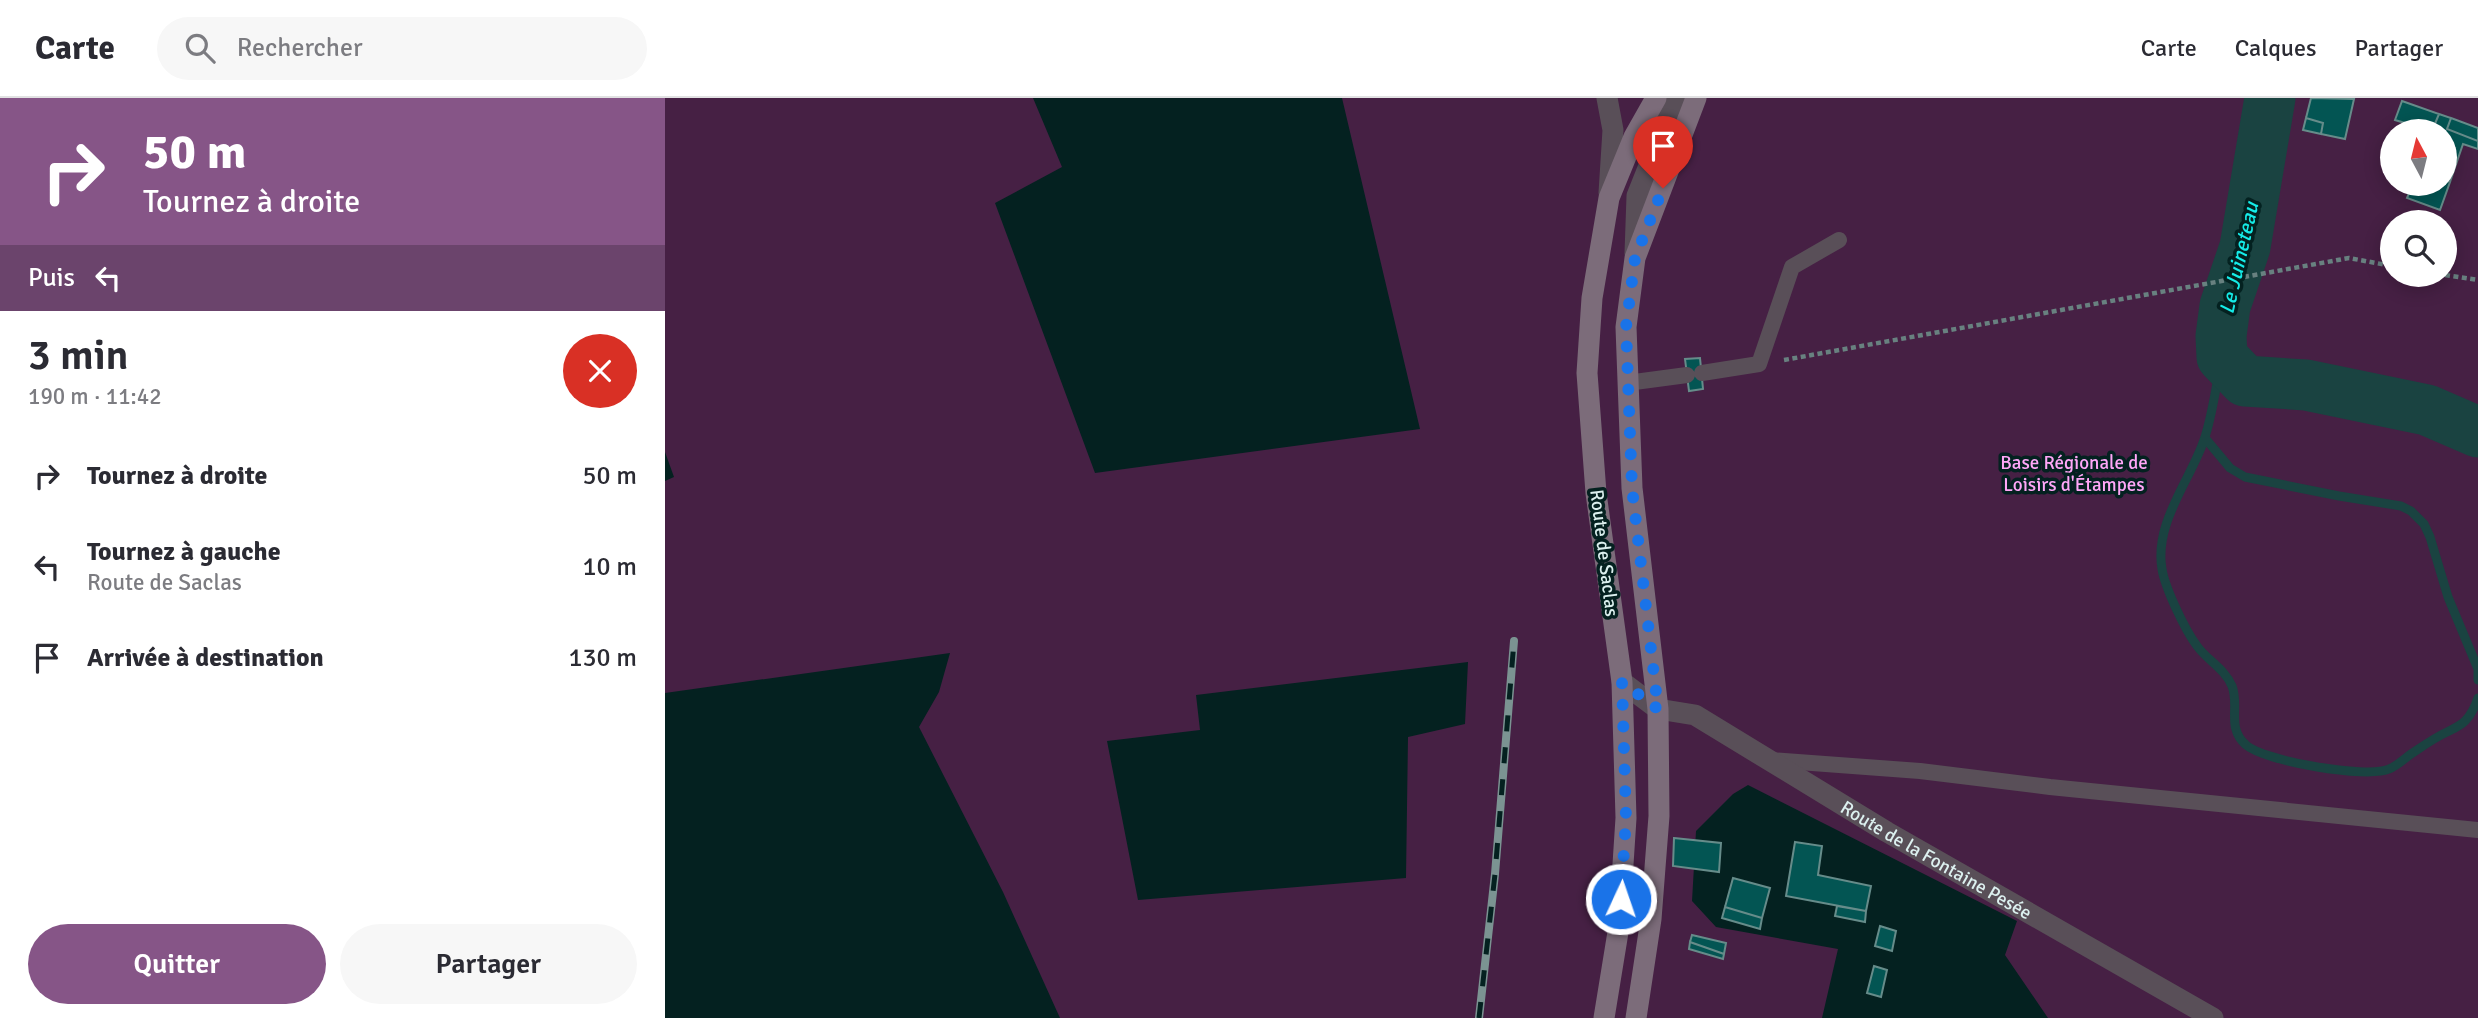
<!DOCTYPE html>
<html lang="fr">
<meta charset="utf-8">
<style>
:root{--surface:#fff;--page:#f7f7f7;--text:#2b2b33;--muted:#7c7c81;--line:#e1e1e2;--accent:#865587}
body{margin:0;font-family:Signika,sans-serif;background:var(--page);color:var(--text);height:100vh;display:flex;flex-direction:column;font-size:26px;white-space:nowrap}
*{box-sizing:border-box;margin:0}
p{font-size:23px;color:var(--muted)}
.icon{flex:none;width:38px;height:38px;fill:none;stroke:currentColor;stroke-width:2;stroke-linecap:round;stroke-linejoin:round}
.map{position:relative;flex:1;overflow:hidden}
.drawer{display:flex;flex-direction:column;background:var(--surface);width:665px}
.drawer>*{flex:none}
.banner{background:#865587;color:#fff;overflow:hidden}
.needle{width:46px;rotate:353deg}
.tools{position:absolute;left:1715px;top:21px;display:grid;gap:14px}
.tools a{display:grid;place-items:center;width:77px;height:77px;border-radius:50%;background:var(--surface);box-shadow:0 4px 18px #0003;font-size:35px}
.pin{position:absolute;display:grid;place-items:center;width:60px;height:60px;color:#fff;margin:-72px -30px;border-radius:50% 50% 50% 0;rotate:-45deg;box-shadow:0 0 7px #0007}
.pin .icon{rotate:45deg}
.me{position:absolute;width:77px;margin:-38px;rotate:3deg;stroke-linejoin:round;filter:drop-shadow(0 0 5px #0008)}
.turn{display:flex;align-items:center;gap:24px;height:147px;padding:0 28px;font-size:32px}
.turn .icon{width:91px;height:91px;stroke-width:2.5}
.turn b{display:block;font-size:49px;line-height:60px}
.then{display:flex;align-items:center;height:66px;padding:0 28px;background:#0003;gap:14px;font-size:26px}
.round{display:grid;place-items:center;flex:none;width:74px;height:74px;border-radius:37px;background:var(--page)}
.head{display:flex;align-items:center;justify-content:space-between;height:119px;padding:0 28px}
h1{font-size:42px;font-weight:600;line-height:52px}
.cta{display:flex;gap:14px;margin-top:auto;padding:14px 28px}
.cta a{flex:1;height:80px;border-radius:42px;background:var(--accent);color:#fff;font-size:28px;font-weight:600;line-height:80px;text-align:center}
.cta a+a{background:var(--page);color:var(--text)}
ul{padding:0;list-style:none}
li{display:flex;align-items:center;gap:21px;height:91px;padding:0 28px}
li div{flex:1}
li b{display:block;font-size:26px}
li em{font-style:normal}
header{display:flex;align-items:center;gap:42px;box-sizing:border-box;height:98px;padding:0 35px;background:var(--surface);border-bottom:2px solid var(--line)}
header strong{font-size:33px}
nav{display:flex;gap:38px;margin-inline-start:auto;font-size:24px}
.search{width:490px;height:63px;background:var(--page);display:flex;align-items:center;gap:18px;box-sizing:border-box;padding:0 24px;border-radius:38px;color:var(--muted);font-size:26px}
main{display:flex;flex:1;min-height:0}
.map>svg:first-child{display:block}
</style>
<header>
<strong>Carte</strong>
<div class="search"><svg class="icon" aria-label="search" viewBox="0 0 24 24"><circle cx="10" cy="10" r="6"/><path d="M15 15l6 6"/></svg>Rechercher</div>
<nav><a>Carte</a><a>Calques</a><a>Partager</a></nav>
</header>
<main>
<section class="drawer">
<div class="banner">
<div class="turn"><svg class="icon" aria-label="right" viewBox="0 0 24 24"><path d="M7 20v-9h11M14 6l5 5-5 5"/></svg><div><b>50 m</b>Tournez à droite</div></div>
<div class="then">Puis<svg class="icon" aria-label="left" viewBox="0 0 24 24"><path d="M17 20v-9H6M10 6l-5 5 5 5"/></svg></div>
</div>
<div class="head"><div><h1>3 min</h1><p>190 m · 11:42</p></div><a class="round" style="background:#d93025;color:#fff"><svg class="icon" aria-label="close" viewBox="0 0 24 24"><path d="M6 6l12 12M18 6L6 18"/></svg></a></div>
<ul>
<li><svg class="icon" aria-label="right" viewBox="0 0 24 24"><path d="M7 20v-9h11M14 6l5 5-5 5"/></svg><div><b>Tournez à droite</b></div><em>50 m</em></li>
<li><svg class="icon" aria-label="left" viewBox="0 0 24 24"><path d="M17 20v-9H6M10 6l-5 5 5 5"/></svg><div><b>Tournez à gauche</b><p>Route de Saclas</p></div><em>10 m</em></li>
<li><svg class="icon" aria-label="arrive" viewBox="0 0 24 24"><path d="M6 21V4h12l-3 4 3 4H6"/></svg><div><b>Arrivée à destination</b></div><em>130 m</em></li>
</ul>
<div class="cta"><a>Quitter</a><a>Partager</a></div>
</section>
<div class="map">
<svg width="1813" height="920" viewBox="0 0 1813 920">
<rect width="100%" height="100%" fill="#042120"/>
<path fill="#462044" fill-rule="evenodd" d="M0 0H368L397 69 330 105 430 375 755 331 677 0H1813V920H1383L1340 857 1352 823 1083 687 1068 696 1031 733 1027 803 1051 829 1173 851 1157 920H395L338 794 254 629 274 594 285 555 0 595V383L9 379 0 354ZM1727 33H1780V86H1727ZM1727 124H1780V177H1727ZM803 564 800 626 743 639 741 780 473 802 442 643 535 632 531 597Z"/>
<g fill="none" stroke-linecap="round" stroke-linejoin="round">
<path stroke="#1a4341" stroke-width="9" d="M1557 259C1551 286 1548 316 1539 342 1525 383 1489 425 1497 471 1500 490 1520 532 1532 548 1542 562 1560 571 1567 588 1575 608 1561 630 1581 647 1599 663 1702 681 1724 671 1732 668 1739 661 1746 656 1758 648 1769 640 1782 634 1788 631 1795 628 1800 623 1807 616 1810 609 1813 600
M1540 340 1565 370 1580 379 1674 398 1736 408 1746 413 1759 426 1765 439 1783 499 1813 571V582"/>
<path stroke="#1a4341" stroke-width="51" d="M1605 0 1580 149 1560 208 1556 238 1557 259 1580 283 1641 287 1762 312 1813 334"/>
</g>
<path fill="#035553" stroke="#668c8a" stroke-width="2" d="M1646 0 1689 1 1680 41 1656 36 1658 25 1641 20Z
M1737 3 1774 16 1767 33 1730 22Z
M1774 16 1786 20 1782 31 1813 43V51L1798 46 1785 84 1780 82V79L1790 50 1780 46V33H1767Z
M1641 20 1658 25 1656 36 1638 32Z
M1786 20 1813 30V43L1782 31Z
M1780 46 1790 50 1780 79Z
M1780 82 1785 84 1775 112 1742 100 1748 86H1780Z
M1035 260 1038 291 1024 293 1020 261Z
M1009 740 1056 745 1054 774 1008 768Z
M1130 744 1157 748 1153 777 1206 788 1201 813 1121 798Z
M1068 780 1105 790 1097 820 1060 809Z
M1172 808 1201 813 1200 824 1170 818Z
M1060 809 1097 820 1095 831 1057 820Z
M1215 828 1231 833 1227 853 1210 848Z
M1027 837 1061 845 1059 856 1025 844Z
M1025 844 1059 856 1058 861 1024 851Z
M1209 868 1222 872 1216 899 1202 895Z"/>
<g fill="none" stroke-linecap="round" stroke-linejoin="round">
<path stroke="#688180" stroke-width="4.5" stroke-dasharray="5 3.5" stroke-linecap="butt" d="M1780 177 1813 182
M1119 262 1684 160 1727 168"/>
<path stroke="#594f58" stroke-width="16" d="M1037 275 1094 266 1127 169 1174 142
M962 285 1022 277
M1105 662 1255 673 1385 689 1813 732"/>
<g stroke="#594f58" stroke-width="21">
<path d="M942 0 948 32 944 95"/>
<path d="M970 155 972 98 1011 0"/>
<path id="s1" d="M957 584 993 611 1030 617 1222 734 1548 920"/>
</g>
<path stroke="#7c6c7a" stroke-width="21" d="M939 920 954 828 961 720 957 584 931 395 922 275 927 200 944 100 969 39 991 0
M971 920 986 821 994 718 993 611 967 390 961 229 970 160 1031 0"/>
<defs>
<path id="rail" d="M814 920 830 776 849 543"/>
</defs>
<use href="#rail" stroke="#7b9392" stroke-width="8"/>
<use href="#rail" stroke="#042120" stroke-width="5" stroke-dasharray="16" stroke-linecap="butt"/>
</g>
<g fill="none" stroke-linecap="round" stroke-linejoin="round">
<path stroke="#1a73e8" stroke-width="12" stroke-dasharray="0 21.6" d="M956 801 961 720 957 584 993 611 967 390 961 229 970 160 998 90"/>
</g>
<g text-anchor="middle" stroke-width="7" stroke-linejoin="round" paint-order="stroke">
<g font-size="19" fill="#ffa7f8" stroke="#042120">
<text x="1409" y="371">Base Régionale de<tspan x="1409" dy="22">Loisirs d'Étampes</tspan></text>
</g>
<g font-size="19" fill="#dcf0ef" stroke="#042120">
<text transform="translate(940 455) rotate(83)" y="7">Route de Saclas</text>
<text dy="7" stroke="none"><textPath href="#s1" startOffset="364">Route de la Fontaine Pesée</textPath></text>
</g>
<g font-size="21" font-style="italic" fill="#15ebe7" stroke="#042120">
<text transform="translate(1574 160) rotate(-77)" y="7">Le Juineteau</text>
</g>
</g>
</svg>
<div class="tools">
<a><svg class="needle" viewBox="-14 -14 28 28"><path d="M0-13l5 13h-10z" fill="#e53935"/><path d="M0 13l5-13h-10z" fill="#7c7c81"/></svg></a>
<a><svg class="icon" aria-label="search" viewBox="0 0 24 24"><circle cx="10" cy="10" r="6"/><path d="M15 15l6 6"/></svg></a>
</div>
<div class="pin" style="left:998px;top:90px;background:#d93025"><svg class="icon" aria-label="arrive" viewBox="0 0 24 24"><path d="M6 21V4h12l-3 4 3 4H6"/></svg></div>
<svg class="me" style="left:956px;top:801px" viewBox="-20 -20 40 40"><circle r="17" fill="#1a73e8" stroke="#fff" stroke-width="3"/><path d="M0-11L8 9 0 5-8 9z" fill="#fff"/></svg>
</div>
</main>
